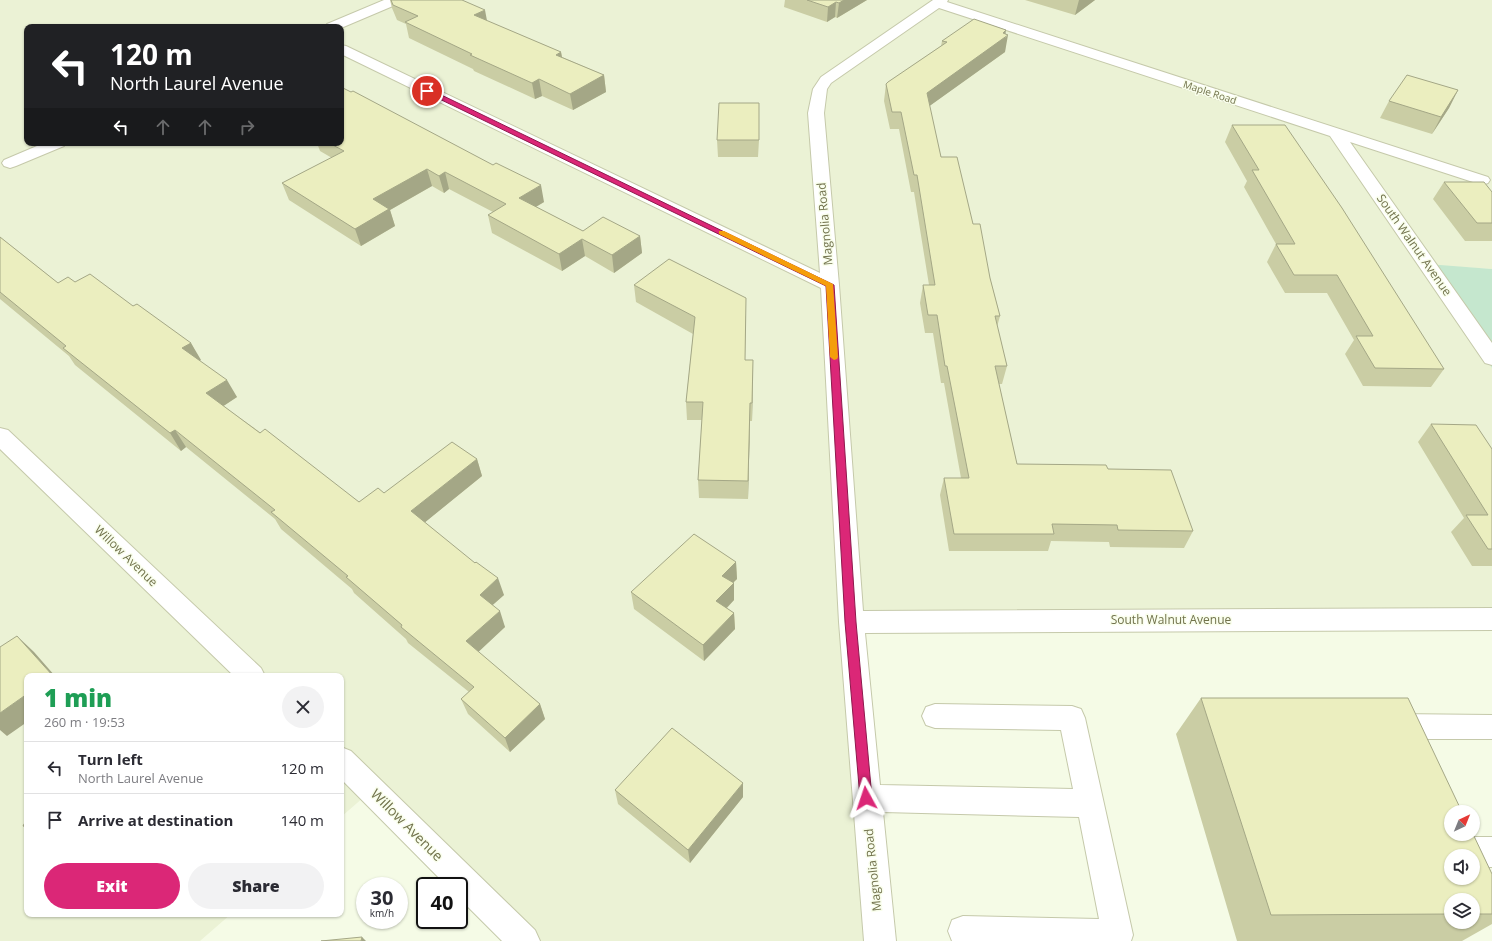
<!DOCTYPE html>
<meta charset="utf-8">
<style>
:root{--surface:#fff;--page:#f2f2f3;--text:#2b2b33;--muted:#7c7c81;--line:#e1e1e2;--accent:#db2777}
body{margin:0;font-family:"Open Sans",sans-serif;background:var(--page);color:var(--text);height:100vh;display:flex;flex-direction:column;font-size:15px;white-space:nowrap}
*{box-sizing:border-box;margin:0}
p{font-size:13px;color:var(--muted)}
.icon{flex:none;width:22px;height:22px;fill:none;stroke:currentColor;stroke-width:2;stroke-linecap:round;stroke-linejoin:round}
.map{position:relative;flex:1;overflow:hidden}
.side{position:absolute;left:24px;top:673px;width:320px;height:244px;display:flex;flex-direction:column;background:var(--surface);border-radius:8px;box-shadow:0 1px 3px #0004}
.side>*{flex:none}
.hud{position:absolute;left:24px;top:24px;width:320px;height:122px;border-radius:8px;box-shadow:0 1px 3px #0004;background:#202124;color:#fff;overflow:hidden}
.needle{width:26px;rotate:43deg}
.fabs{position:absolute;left:1444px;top:805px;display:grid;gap:8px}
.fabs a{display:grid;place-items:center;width:36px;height:36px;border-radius:50%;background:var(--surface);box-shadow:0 1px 3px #0004;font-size:20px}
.speed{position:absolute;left:356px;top:877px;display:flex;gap:8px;font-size:20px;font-weight:700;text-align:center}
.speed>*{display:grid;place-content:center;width:52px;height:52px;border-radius:50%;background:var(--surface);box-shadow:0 1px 3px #0004;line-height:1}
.speed small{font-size:10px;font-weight:400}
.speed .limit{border:2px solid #111;border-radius:6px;background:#fff;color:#111}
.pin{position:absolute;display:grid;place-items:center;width:34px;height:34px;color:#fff;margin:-17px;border:2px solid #fff;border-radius:50%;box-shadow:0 1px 4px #0007}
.me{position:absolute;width:44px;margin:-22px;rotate:355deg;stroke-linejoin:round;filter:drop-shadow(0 0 3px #0008)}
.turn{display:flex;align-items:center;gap:14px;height:84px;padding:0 20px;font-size:18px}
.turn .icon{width:52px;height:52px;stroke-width:2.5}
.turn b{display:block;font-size:28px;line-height:34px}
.lanes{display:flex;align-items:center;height:38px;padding:0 20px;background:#0003;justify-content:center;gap:20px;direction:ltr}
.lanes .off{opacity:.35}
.round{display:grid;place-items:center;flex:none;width:42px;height:42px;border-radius:21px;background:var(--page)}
.headline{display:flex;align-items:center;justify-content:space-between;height:68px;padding:0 20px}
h1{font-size:24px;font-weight:800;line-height:30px;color:#1e9e55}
.primary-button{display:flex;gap:8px;margin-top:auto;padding:8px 20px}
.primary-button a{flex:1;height:46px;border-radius:24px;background:var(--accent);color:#fff;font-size:16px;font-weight:800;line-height:46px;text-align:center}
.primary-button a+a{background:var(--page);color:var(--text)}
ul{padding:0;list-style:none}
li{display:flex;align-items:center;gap:12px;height:52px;padding:0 20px;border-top:1px solid var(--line)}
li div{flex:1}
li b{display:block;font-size:15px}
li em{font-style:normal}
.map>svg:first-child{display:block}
</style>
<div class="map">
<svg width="1492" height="941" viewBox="0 0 1492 941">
<rect width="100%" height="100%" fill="#f5fbe6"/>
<path fill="#ebf2d5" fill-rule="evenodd" d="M0 0H1492V269L1427 265 1492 368V619L851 622 880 941H524L372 790 341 817V676H27V914H231L200 941H0ZM27 27H341V143H27Z"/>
<path fill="#c5e7ce" d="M1427 264 1492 269V368Z"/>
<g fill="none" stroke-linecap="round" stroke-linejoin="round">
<defs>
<path id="minor" d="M384 0H401L400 3 341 28 325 27 327 24Z
M933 0H948L947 2 1488 177 1490 180 1488 183 1482 185 1476 183 1350 142 1492 343V365L1485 363 1330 136 939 8 831 83 827 89 824 113 839 285 863 611 1492 608V630L865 633 880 785 1073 789 1061 730 935 728 926 725 922 716 926 707 935 704 1072 706 1081 709 1085 718 1133 935 1131 941H952L948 931 952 920 963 916 1099 919 1079 817 883 812 896 941H864L839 622 821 288 341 54V45L346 46 820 273 808 113 813 89 821 77Z
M44 143H66L64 146 16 166 10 168 4 166 2 163 4 160Z
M0 428 8 430 261 668 265 676H234L0 449Z
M1395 714 1492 715V739H1406L1396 742 1386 739 1382 726 1385 717Z
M341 747 351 751 535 930 540 941H502L459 898V886H447L341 779Z
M1453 835 1458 837H1492V867H1473V856H1451V865L1444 862 1438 850 1443 840Z"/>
</defs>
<use href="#minor" stroke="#c5c9aa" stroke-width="2"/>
<use href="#minor" fill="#fff" fill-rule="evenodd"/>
</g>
<path fill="#cacda4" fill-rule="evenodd" d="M390 0H462L487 21 561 52 562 57 604 75 606 92 573 110 542 96 535 99 474 71 473 69 409 38 406 24 397 20 392 8Z
M785 0H867L837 18 835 17 827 22 784 7Z
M1025 0H1095L1075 15Z
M1006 34 1005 52 929 106 941 157 973 224 990 278 1000 316 997 327 1007 366 1002 384H999L1017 464 1108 469 1193 531 1184 548 1110 547 1109 542 1051 541 1048 551H949L940 495 944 478H961L944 383H941L933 333H925L920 303 923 285H929L914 192H911L899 129H890L884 101 886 84 941 46 942 41Z
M341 87 544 202 536 207 583 231 640 236 642 253 614 273 585 256 562 271 492 233 488 215 493 212 449 189 444 193 432 186 390 210 395 226 361 246 289 200 282 183 332 158 320 151 317 143H341Z
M1458 90 1449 108 1432 134 1380 118 1389 101Z
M1232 125 1444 369 1431 387 1363 386 1345 354 1354 340 1327 293H1285L1267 262 1276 244 1244 187 1247 181 1225 142Z
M717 140H759L758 157H718Z
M1444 182 1492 192V241H1465L1433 199Z
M0 237 58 283 75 282 133 306 191 343 200 361 237 397 223 406 359 502 477 459 482 476 425 522 504 595 492 605 505 627 478 652 540 704 545 719 510 752 468 714 461 699 469 692 408 643 406 639 354 593 352 589 281 529 275 519 186 447 181 451 75 365 69 356 0 299Z
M634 285 746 316 745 360H753L752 421H750L748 499 699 498 698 480 702 420H687L686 402 693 334 636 302Z
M1431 424 1492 449V566H1472L1451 532 1464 518 1418 442Z
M736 562 737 579 733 583 734 600 727 608 734 613 735 629 704 661 634 609 631 592Z
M1201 698 1492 874V924L1462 941H1237L1176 734ZM1451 900H1473V922H1451Z
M615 790 743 797 690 863 618 804Z"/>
<path fill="#a4a786" d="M844 0H867L837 18 839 3Z
M1079 0H1095L1075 15Z
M836 2 835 17 827 22 828 7Z
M485 10 488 26 474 15Z
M1006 30 1005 38 1008 35 1005 52 924 110 927 93Z
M561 52 564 69 556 55Z
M604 75 606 92 573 110 570 94Z
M539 79 542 96 535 99 532 83Z
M1458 90 1449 108 1432 134 1441 117Z
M427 169 432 186 390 210 395 226 361 246 355 229 373 199Z
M445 172 449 189 444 193 439 176Z
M541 185 544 202 522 215 519 198Z
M640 236 642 253 614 273 612 255Z
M582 239 585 256 562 271 559 254Z
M191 343 201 360 192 366 182 348Z
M753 360V378L752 421V403Z
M227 380 237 397 216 411 206 393Z
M750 403V421L748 499V481Z
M175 430 186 447 181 451 170 433Z
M477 459 482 476 418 528 411 511Z
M736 562 737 579 723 592 722 576Z
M498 578 504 595 486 611 480 595Z
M734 583V600L717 618 716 601Z
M500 611 505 627 473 657 466 641Z
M734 613 735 629 704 661 703 645Z
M17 636 34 652 55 676H53Z
M27 694V722L7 736 0 730V713Z
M540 704 545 719 510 752 505 738Z
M743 783V797L690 863 688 850Z
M362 937 366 941H361Z"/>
<path fill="#ebeebf" stroke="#a4a786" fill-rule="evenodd" d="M391 0H462L485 10 474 15 561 52 556 55 604 75 570 94 539 79 532 83 470 55 472 54 405 22 418 16 393 5Z
M807 0H844L839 3 836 2 828 7Z
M974 19 1006 30 1003 33 1008 35 927 93 941 157H957L973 224H980L990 278 1000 316H995L1007 366H995L1017 464 1106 465 1108 469 1171 470 1193 531 1118 530 1117 525 1052 524 1054 534H954L944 478H969L947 366H945L937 315H928L923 285H935L917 175H914L901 112H892L886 84 888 82 947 42 942 41Z
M1407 75 1458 90 1441 117 1389 101Z
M341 87 351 92 353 91 493 165 496 163 541 185 519 198 583 231 603 217 640 236 612 255 582 239 559 254 488 215 506 204 445 172 439 176 427 169 373 199 389 209 355 229 282 183 344 151 329 143H341Z
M719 103H759V140H717Z
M1232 125H1285L1342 208 1444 369 1375 368 1356 336H1373L1337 275H1294L1276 244H1295L1252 170H1259Z
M1444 182H1484L1492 192V223H1477Z
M0 237 58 283 68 277 75 282 90 274 133 306 137 304 191 343 182 348 227 380 206 393 260 433 265 429 359 502 378 488 384 493 452 442 477 459 411 511 475 563 476 562 498 578 480 595 500 611 466 641 540 704 505 738 461 699 474 687 401 627 402 625 346 577 348 576 271 512 275 510 175 430 170 433 63 348 66 346 0 292Z
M669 259 746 298 745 360H753L752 403H750L748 481 698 480 703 402H686L695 317 634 285Z
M1431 424 1476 425 1492 449V549H1488L1466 515H1488Z
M694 534 736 562 722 576 734 583 716 601 734 613 703 645 631 592Z
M17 636 53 676H27V694L0 713V647Z
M1201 698H1408L1462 812H1451V834H1473L1492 874V914H1473V900H1451V914L1271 915ZM1451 856H1473V878H1451Z
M672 728 743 783 688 850 615 790Z
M27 819V827L23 826Z
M362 937 361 941H321Z"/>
<path fill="#db2777" stroke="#8e194d" d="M425 89H429L834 285 856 622 872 798 870 802 866 804 862 802 860 798 845 622 826 286 425 92Z"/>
<path fill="#f59e0b" d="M719 231H724L833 284 838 357 837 359 834 360 830 357 826 286 719 234Z"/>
<g text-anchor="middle" stroke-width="3" stroke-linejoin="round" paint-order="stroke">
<g font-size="10" fill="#71724c" stroke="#f9feec">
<text transform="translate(1210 92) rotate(18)" y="4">Maple Road</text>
</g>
<g font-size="12" fill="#71724c" stroke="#f9feec">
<text transform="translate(825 224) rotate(-95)" y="4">Magnolia Road</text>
<text transform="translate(1414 245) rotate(55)" y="4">South Walnut Avenue</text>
<text transform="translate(126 556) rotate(44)" y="4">Willow Avenue</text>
<text x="1171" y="624">South Walnut Avenue</text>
<text transform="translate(873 870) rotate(-96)" y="4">Magnolia Road</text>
</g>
<g font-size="14" fill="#71724c" stroke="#f9feec">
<text transform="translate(407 825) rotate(45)" y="5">Willow Avenue</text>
</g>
</g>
</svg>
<div class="fabs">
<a><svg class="needle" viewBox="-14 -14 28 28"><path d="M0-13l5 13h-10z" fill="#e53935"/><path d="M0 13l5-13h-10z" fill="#7c7c81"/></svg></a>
<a><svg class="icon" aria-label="sound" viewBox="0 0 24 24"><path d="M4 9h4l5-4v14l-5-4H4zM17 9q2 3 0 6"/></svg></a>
<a><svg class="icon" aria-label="layers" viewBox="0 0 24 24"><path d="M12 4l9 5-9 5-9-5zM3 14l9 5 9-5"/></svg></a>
</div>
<div class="speed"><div>30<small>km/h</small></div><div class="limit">40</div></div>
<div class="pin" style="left:427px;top:91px;background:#d93025"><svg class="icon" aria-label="arrive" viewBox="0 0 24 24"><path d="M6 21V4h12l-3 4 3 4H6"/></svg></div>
<svg class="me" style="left:866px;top:798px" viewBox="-20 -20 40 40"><path d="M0-17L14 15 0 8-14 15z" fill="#db2777" stroke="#fff" stroke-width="4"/></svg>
<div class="hud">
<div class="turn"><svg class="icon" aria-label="left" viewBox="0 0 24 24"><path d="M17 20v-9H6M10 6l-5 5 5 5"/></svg><div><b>120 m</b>North Laurel Avenue</div></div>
<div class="lanes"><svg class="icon" aria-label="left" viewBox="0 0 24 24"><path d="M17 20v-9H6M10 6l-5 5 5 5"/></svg><svg class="icon off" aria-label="ahead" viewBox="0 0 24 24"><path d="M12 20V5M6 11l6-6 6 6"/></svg><svg class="icon off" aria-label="ahead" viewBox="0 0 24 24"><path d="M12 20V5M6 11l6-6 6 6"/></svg><svg class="icon off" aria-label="right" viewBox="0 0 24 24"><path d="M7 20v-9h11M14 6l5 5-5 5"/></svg></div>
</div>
<section class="side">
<div class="headline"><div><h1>1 min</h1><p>260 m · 19:53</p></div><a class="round"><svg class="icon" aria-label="close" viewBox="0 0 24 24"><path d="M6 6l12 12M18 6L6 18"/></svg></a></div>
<ul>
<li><svg class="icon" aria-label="left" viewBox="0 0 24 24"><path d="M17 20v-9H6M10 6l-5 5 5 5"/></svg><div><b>Turn left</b><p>North Laurel Avenue</p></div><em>120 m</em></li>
<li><svg class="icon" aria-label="arrive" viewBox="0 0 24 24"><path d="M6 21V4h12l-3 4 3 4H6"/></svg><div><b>Arrive at destination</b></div><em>140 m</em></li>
</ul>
<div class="primary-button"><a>Exit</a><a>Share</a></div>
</section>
</div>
